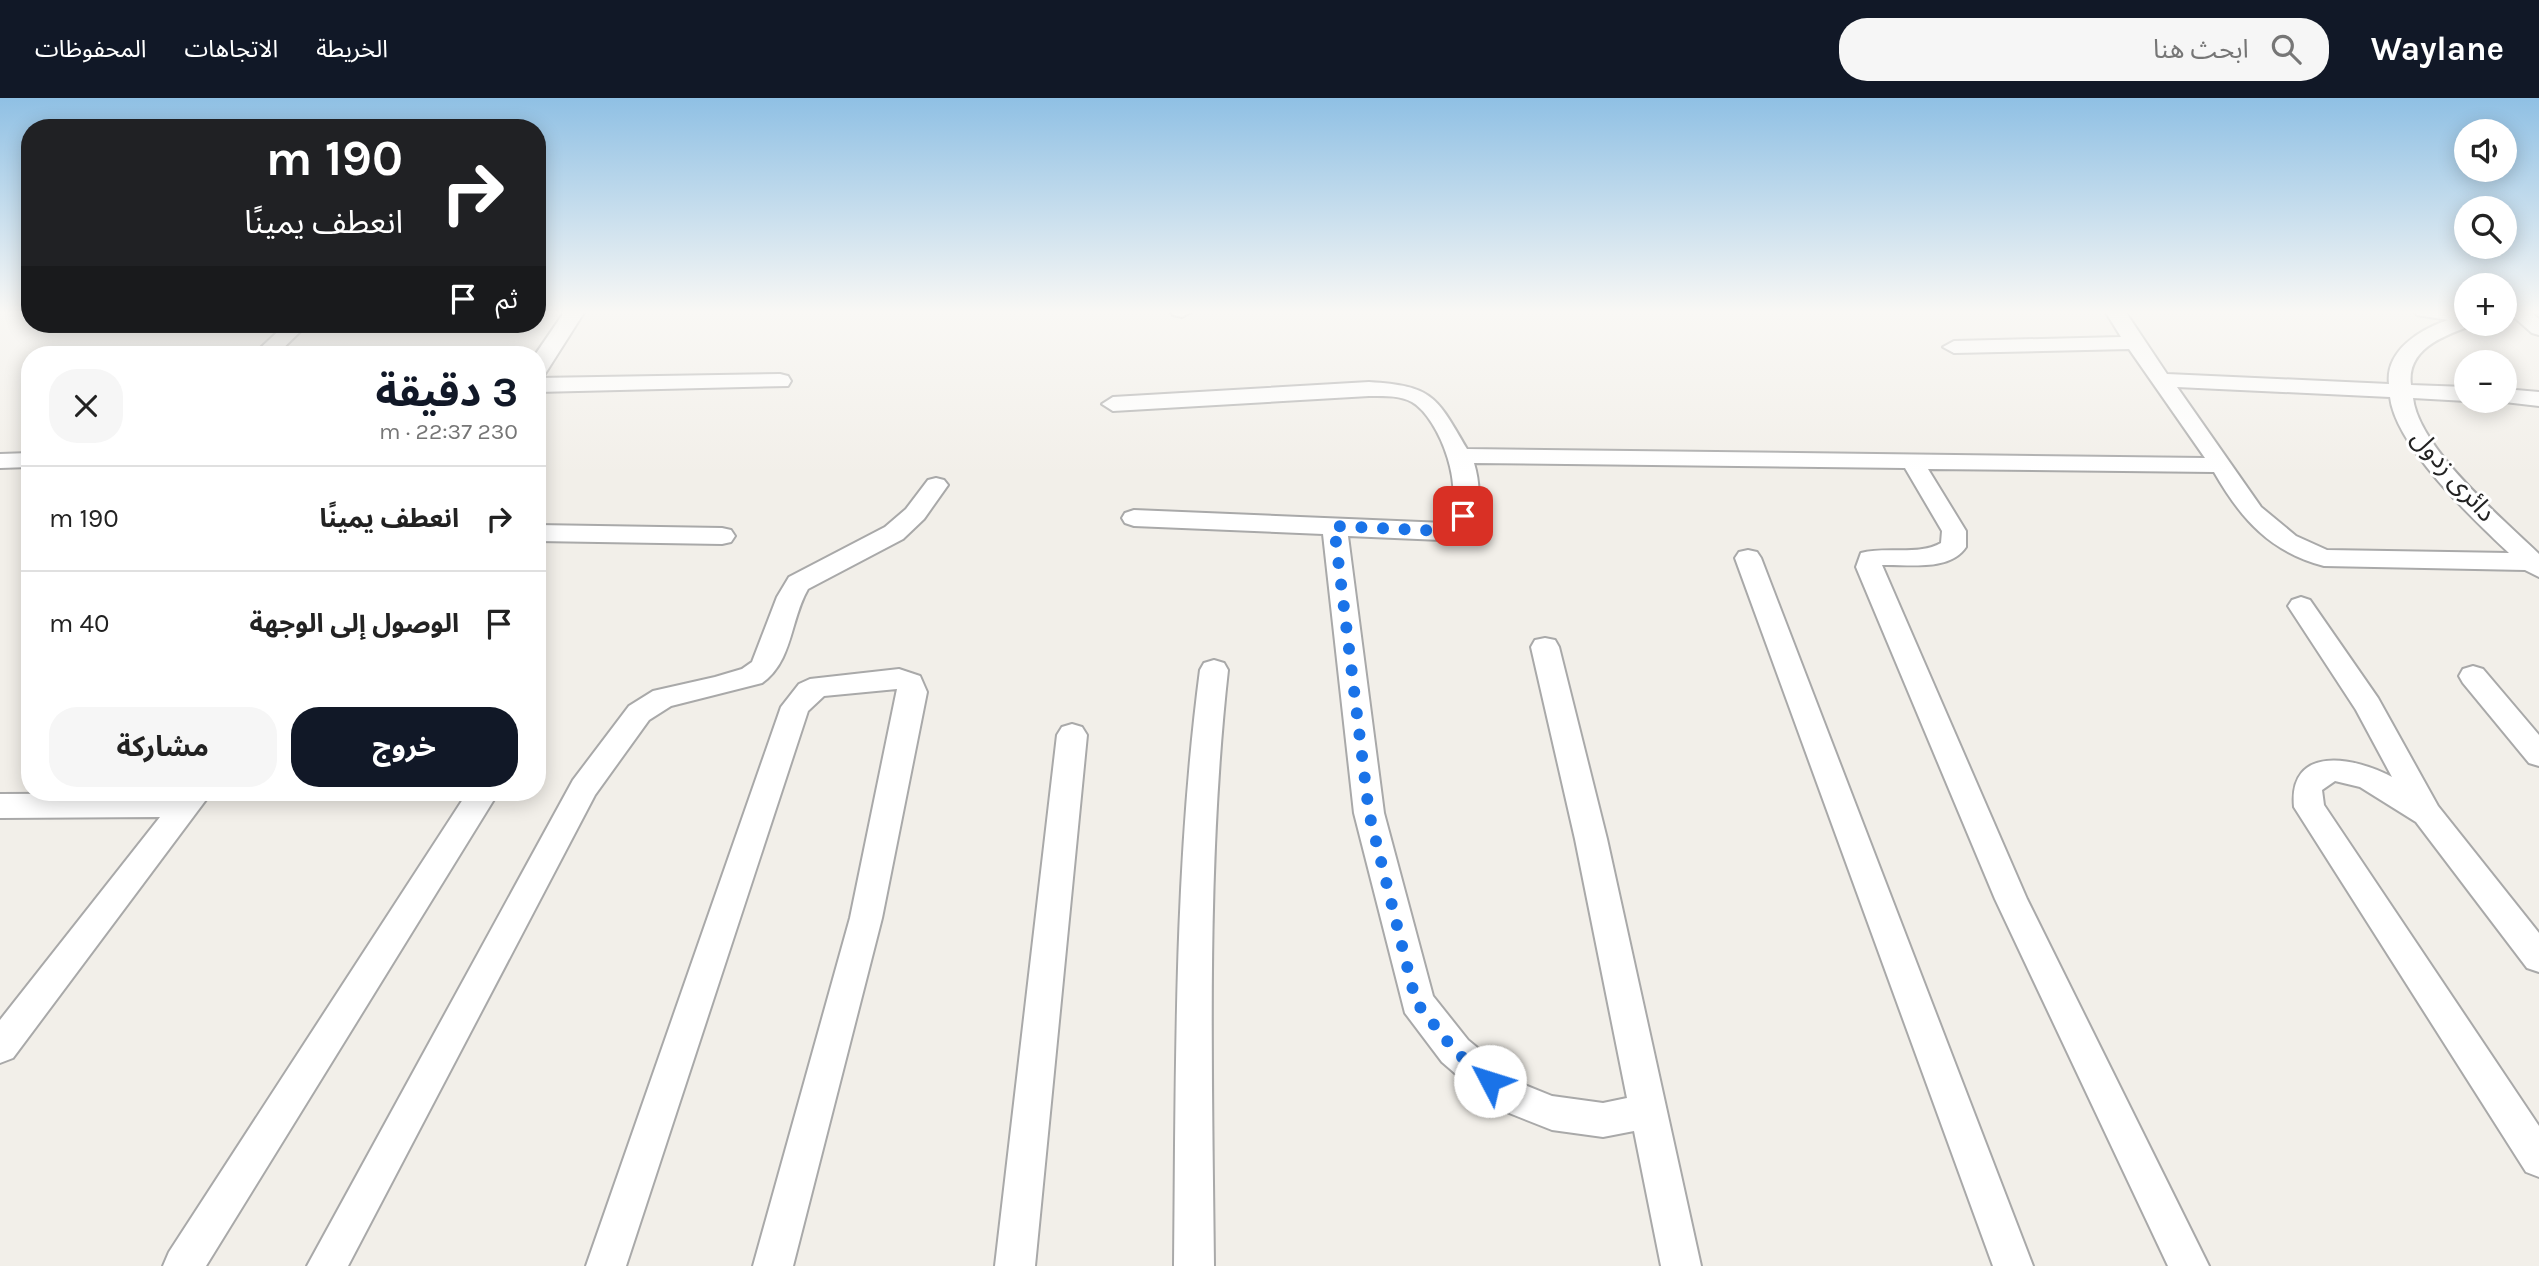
<!DOCTYPE html>
<html lang="ar">
<meta charset="utf-8">
<style>
:root{--surface:#fff;--page:#f6f6f6;--text:#222;--muted:#767676;--line:#e0e0e0;--accent:#111827}
body{margin:0;font-family:Karla,"Noto Sans Arabic",sans-serif;background:var(--page);color:var(--text);direction:rtl;height:100vh;display:flex;flex-direction:column;font-size:26px;white-space:nowrap}
*{box-sizing:border-box;margin:0}
p{font-size:23px;color:var(--muted)}
.icon{flex:none;width:38px;height:38px;fill:none;stroke:currentColor;stroke-width:2;stroke-linecap:round;stroke-linejoin:round}
.map{position:relative;flex:1;overflow:hidden;direction:ltr}
.drawer{position:absolute;left:21px;top:248px;width:525px;height:455px;display:flex;flex-direction:column;background:var(--surface);border-radius:28px;box-shadow:0 4px 18px #0003;direction:rtl}
.drawer>*{flex:none}
.top-card{position:absolute;left:21px;top:21px;width:525px;height:214px;border-radius:28px;box-shadow:0 4px 18px #0003;direction:rtl;background:#202124;color:#fff;overflow:hidden}
.tools{position:absolute;left:2454px;top:21px;display:grid;gap:14px}
.tools a{display:grid;place-items:center;width:63px;height:63px;border-radius:50%;background:var(--surface);box-shadow:0 4px 18px #0003;font-size:35px}
.pin{position:absolute;display:grid;place-items:center;width:60px;height:60px;color:#fff;margin:-30px;border-radius:14px;box-shadow:0 4px 10px #0006}
.me{position:absolute;width:77px;margin:-38px;rotate:310deg;stroke-linejoin:round;filter:drop-shadow(0 0 5px #0008)}
.turn{display:flex;align-items:center;gap:24px;height:147px;padding:0 28px;font-size:32px}
.turn .icon{width:91px;height:91px;stroke-width:2.5}
.turn b{display:block;font-size:49px;line-height:60px}
.then{display:flex;align-items:center;height:66px;padding:0 28px;background:#0003;gap:14px;font-size:26px}
.round{display:grid;place-items:center;flex:none;width:74px;height:74px;border-radius:28px;background:var(--page)}
.summary{display:flex;align-items:center;justify-content:space-between;height:119px;padding:0 28px}
h1{font-size:42px;font-weight:700;line-height:52px;color:var(--accent)}
.primary-button{display:flex;gap:14px;margin-top:auto;padding:14px 28px}
.primary-button a{flex:1;height:80px;border-radius:28px;background:var(--accent);color:#fff;font-size:28px;font-weight:700;line-height:80px;text-align:center}
.primary-button a+a{background:var(--page);color:var(--text)}
ul{padding:0;list-style:none}
li{display:flex;align-items:center;gap:21px;height:105px;padding:0 28px;border-top:2px solid var(--line)}
li div{flex:1}
li b{display:block;font-size:26px}
li em{font-style:normal}
header{display:flex;align-items:center;gap:42px;box-sizing:border-box;height:98px;padding:0 35px;background:var(--accent);color:#fff}
header strong{font-size:33px}
nav{display:flex;gap:38px;margin-inline-start:auto;font-size:24px}
.search{width:490px;height:63px;background:var(--page);display:flex;align-items:center;gap:18px;box-sizing:border-box;padding:0 24px;border-radius:28px;color:var(--muted);font-size:26px}
.map>svg:first-child{display:block}
</style>
<header>
<strong>Waylane</strong>
<div class="search"><svg class="icon" aria-label="search" viewBox="0 0 24 24"><circle cx="10" cy="10" r="6"/><path d="M15 15l6 6"/></svg>ابحث هنا</div>
<nav><a>الخريطة</a><a>الاتجاهات</a><a>المحفوظات</a></nav>
</header>
<div class="map">
<svg width="2539" height="1168" viewBox="0 0 2539 1168">
<rect width="100%" height="100%" fill="#f2efe9"/>
<g fill="none" stroke-linecap="round" stroke-linejoin="round">
<defs>
<path id="minor" d="M565 213H585L545 276 537 277 535 257Z
M1170 213H1192L1182 219 1173 217Z
M2105 213H2125L2167 276 2389 286C2385 252 2421 231 2448 222L2417 217 2414 213H2466V226L2473 227C2446 237 2406 250 2411 287L2466 289V303L2413 300C2419 351 2503 421 2539 456V479L2525 472 2324 468C2270 454 2241 421 2214 374L1928 371 1966 433V449C1950 474 1907 466 1882 467L2027 801 2209 1168H2168L1995 801 1856 469 1861 455C1886 448 1918 458 1941 445L1942 433 1905 370 1474 365C1482 392 1480 415 1463 437L1441 442 1348 438 1384 715 1433 898 1468 942 1520 985 1552 998 1603 1005 1627 1000 1575 741 1531 549 1535 542 1545 540 1555 542 1559 549 1607 741 1701 1168H1661L1634 1033 1603 1039 1552 1032 1494 1009 1442 964 1405 915 1354 715 1323 436 1134 428 1125 425 1122 420 1125 415 1134 412 1445 425C1468 396 1440 320 1412 304 1399 297 1383 298 1369 298L1113 313 1102 306 1113 299 1369 284C1433 288 1436 298 1467 351L2205 360 2129 251 1954 255 1943 249 1954 243 2121 239ZM2177 289 2390 299C2396 349 2473 421 2509 455L2327 452 2296 438 2261 409Z
M2507 213H2529L2539 221V237L2532 235Z
M286 226H308L276 257H253Z
M780 276 788 278 791 283 788 288 537 294V280Z
M2504 291 2539 294V308L2496 303H2504Z
M30 355V369L0 370V356Z
M936 380 944 382 948 387 924 421 903 441 808 491C790 522 793 563 762 585L671 608 649 622 595 697 348 1168H307L573 682 629 608 653 593 715 579 742 571 752 564 777 499 789 479 885 429 906 411 928 382Z
M537 427 722 430 731 432 735 438 731 444 722 446 537 443Z
M1748 452 1757 454 1761 460 2033 1168H1993L1735 460 1739 454Z
M2301 499 2310 502 2378 600 2438 708 2539 835V874L2527 870 2416 724 2360 689 2335 683 2322 692 2324 707 2539 1028V1079L2526 1074 2294 709C2288 646 2355 659 2392 679L2356 612 2288 508 2292 502Z
M1214 562 1224 565 1228 572C1206 769 1212 970 1214 1168H1174C1176 969 1174 769 1200 572L1204 565Z
M2473 568 2483 571 2539 637V668L2529 665 2463 585 2459 578 2463 571Z
M899 571 920 578 927 594 882 820 793 1168H753L850 820 897 591 824 598 808 613 626 1168H586L781 609 799 586 810 581Z
M1072 626 1082 629 1087 637 1035 1168H995L1057 637 1062 629Z
M211 695 13 960 0 965V922L160 719 0 720V696Z
M467 695H498L206 1168H163L169 1154Z"/>
</defs>
<use href="#minor" stroke="#a9a9a9" stroke-width="4"/>
<use href="#minor" fill="#fff" fill-rule="evenodd"/>
</g>
<linearGradient id="sky" x2="0" y2="1"><stop stop-color="#8fc0e4"/><stop offset="0.57" stop-color="#f9f8f5"/><stop offset="1" stop-color="#f9f8f5" stop-opacity="0"/></linearGradient>
<rect width="2539" height="376" fill="url(#sky)"/>
<g fill="none" stroke-linecap="round" stroke-linejoin="round">
<path stroke="#1a73e8" stroke-width="12" stroke-dasharray="0 21.6" d="M1463 418 1454 430 1441 433 1334 428 1369 715 1416 904 1455 953 1490 983"/>
</g>
<g text-anchor="middle" stroke-width="6" stroke-linejoin="round" paint-order="stroke">
<g font-size="26" fill="#222" stroke="#fff">
<text transform="translate(2454 377) rotate(49)" y="9">دائرى زدول</text>
</g>
</g>
</svg>
<div class="tools">
<a><svg class="icon" aria-label="sound" viewBox="0 0 24 24"><path d="M4 9h4l5-4v14l-5-4H4zM17 9q2 3 0 6"/></svg></a>
<a><svg class="icon" aria-label="search" viewBox="0 0 24 24"><circle cx="10" cy="10" r="6"/><path d="M15 15l6 6"/></svg></a>
<a>+</a>
<a>−</a>
</div>
<div class="pin" style="left:1463px;top:418px;background:#d93025"><svg class="icon" aria-label="arrive" viewBox="0 0 24 24"><path d="M6 21V4h12l-3 4 3 4H6"/></svg></div>
<svg class="me" style="left:1490px;top:983px" viewBox="-20 -20 40 40"><circle r="19" fill="#fff"/><path d="M0-13L10 11 0 6-10 11z" fill="#1a73e8"/></svg>
<div class="top-card">
<div class="turn"><svg class="icon" aria-label="right" viewBox="0 0 24 24"><path d="M7 20v-9h11M14 6l5 5-5 5"/></svg><div><b>190 m</b>انعطف يمينًا</div></div>
<div class="then">ثم<svg class="icon" aria-label="arrive" viewBox="0 0 24 24"><path d="M6 21V4h12l-3 4 3 4H6"/></svg></div>
</div>
<section class="drawer">
<div class="summary"><div><h1>3 دقيقة</h1><p>230 m · 22:37</p></div><a class="round"><svg class="icon" aria-label="close" viewBox="0 0 24 24"><path d="M6 6l12 12M18 6L6 18"/></svg></a></div>
<ul>
<li><svg class="icon" aria-label="right" viewBox="0 0 24 24"><path d="M7 20v-9h11M14 6l5 5-5 5"/></svg><div><b>انعطف يمينًا</b></div><em>190 m</em></li>
<li><svg class="icon" aria-label="arrive" viewBox="0 0 24 24"><path d="M6 21V4h12l-3 4 3 4H6"/></svg><div><b>الوصول إلى الوجهة</b></div><em>40 m</em></li>
</ul>
<div class="primary-button"><a>خروج</a><a>مشاركة</a></div>
</section>
</div>
